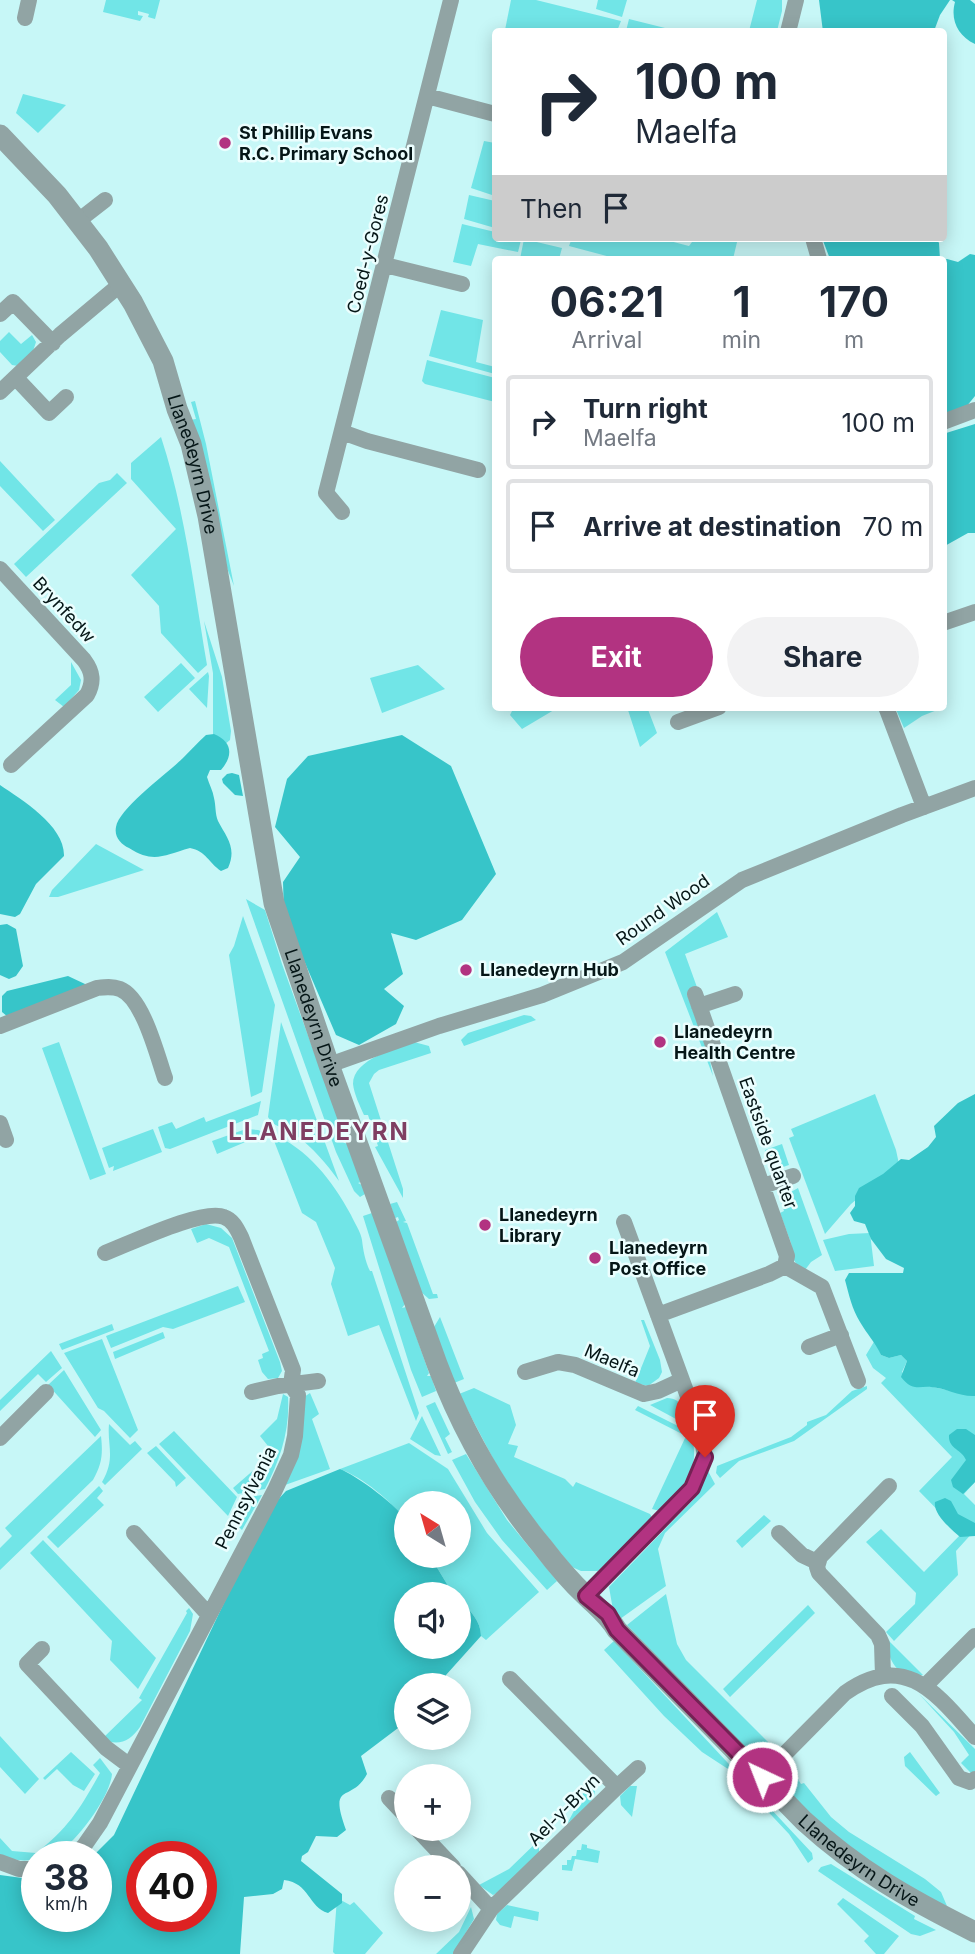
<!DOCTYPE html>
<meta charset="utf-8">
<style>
:root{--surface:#fff;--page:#f2f2f3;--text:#1f2937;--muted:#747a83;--line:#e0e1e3;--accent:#b23381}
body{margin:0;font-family:Inter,sans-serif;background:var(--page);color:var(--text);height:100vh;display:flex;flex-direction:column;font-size:26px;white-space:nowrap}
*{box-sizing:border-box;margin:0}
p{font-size:23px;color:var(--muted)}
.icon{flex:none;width:38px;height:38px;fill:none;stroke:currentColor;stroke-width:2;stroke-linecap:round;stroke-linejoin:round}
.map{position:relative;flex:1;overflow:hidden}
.sheet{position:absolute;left:492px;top:256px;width:455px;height:455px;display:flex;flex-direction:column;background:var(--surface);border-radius:7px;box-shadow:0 4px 18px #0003}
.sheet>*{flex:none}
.banner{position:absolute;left:492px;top:28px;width:455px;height:214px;border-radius:7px;box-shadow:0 4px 18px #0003;background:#fff;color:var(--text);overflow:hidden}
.needle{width:46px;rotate:323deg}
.buttons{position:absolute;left:394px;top:1491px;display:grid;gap:14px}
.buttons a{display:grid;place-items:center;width:77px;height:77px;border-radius:50%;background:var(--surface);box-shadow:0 4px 18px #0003;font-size:35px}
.speed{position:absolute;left:21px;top:1841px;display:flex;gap:14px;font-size:35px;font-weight:700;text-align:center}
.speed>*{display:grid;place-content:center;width:91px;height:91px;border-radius:50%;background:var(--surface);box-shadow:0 4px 18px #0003;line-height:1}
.speed small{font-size:18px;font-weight:400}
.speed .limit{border:10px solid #d22;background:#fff;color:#111}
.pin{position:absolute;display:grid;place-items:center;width:60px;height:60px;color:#fff;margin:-72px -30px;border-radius:50% 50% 50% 0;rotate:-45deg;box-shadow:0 0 7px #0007}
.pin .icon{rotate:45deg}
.me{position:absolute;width:77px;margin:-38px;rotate:317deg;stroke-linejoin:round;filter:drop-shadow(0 0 5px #0008)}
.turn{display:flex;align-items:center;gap:24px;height:147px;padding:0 28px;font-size:32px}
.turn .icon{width:91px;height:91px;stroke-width:2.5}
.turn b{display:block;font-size:49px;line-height:60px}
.then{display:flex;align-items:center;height:66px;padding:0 28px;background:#0003;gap:14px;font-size:26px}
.eta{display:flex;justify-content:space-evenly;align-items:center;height:119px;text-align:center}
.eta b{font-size:42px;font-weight:700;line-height:49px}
.button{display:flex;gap:14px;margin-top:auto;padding:14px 28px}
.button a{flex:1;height:80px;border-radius:42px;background:var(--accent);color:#fff;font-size:28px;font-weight:700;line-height:80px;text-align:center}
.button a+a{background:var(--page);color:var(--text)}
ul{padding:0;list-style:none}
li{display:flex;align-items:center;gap:21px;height:94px;margin:0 14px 10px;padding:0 14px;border:4px solid var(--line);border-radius:7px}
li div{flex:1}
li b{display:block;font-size:26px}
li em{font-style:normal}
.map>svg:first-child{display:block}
</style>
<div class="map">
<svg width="975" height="1954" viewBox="0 0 975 1954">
<rect width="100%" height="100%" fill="#c7f7f7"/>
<path fill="#71e5e7" d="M106 0H160L155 19 148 17 149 14 138 11V15L143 16 140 21 103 12Z
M511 0H536L621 21 617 31H509L505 30Z
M598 0H627L622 17 596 9Z
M757 0H782V11L777 31H749Z
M629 19 677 31H626Z
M23 94 66 105 38 133 16 113Z
M484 141 495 143V196L471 188Z
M469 195 495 201V228L464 219Z
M462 224 495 232V238H519L521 240 518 252 478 244 471 266 453 262Z
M572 238H658L689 246 695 238H738L733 259H618L569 246Z
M524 239 562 248 559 259H520Z
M441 310 483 320 476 362 495 367V374L429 356Z
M9 332 21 344 32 335 36 342 33 351 18 366 12 365 0 352V341Z
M427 360 495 378V402L425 384 422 381Z
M195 401 206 444 234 586 220 550 190 420 196 419 191 402Z
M161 437C185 510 194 589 207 665L198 673 161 633 159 606 131 575 176 529 131 479V463Z
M0 461 55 520 43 531 0 486Z
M117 473 127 483 26 577 14 564 99 483 110 480Z
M204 621 222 677 231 731 230 740 218 750 213 734V673Z
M71 662 81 680 79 690 64 707 55 700 71 685Z
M181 663 195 678 158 712 144 697Z
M418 665 445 689 382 713 370 678Z
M208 672 209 676 207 708 189 689Z
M943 698 947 706 922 716 904 728 895 707H943Z
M510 707H559L522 729 510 715 512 711Z
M627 707H647L657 733 640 747Z
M96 844 144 870 58 897H49L52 890Z
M246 899 265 910 282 964 346 1140 343 1142 347 1144 361 1182 358 1183 362 1185 365 1194 360 1197 354 1191 336 1152Z
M717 912 728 937 685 954 698 990 687 994 709 1056 713 1076 665 952Z
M243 916 275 1005 262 1092 251 1097 229 955 234 946Z
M524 1015 531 1016 536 1020 464 1046 461 1040 468 1033Z
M281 1022 339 1181C326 1163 313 1148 296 1135 286 1127 275 1129 268 1117Z
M59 1042 106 1174 90 1180 42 1048Z
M414 1042 429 1046 431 1053 379 1070 374 1074 369 1083 403 1189V1198L375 1147 378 1146 368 1115H364C360 1106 354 1094 353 1084 353 1059 397 1048 414 1042Z
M875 1094 896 1150 899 1164 851 1204 825 1234 789 1138 794 1136 791 1129Z
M261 1101 258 1115 170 1149 165 1148 158 1127 172 1122 176 1129 204 1117 206 1122Z
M153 1129 162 1152 113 1171 114 1166 109 1168 102 1148Z
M246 1129 258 1130 267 1133 217 1154 212 1141Z
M271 1133C308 1149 332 1180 351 1215 354 1222 361 1232 362 1240 363 1249 365 1261 370 1271H372L419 1413 416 1421 379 1325 348 1336 331 1284 335 1268 316 1222 302 1213Z
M782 1144 789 1165 780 1168 771 1165 765 1150Z
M798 1188 822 1255 811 1262 805 1270 797 1265 794 1260 791 1243 780 1213 784 1211 781 1201 782 1197Z
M397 1202 406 1221 403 1222 407 1223 433 1294H437L438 1298 429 1299 421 1292 396 1222 399 1220 398 1217 395 1218 390 1204Z
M372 1213 405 1304 402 1308 406 1307 429 1373 427 1376H431L436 1391 422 1397 411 1370 363 1216Z
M206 1224 221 1228 232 1238 280 1362 282 1371 278 1378 268 1379 262 1372 258 1360 263 1358 262 1354 269 1351 229 1247 209 1238 197 1243 191 1229Z
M870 1233 874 1266 835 1271 823 1240 849 1234Z
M238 1286 245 1302 173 1329 163 1327 111 1348 106 1336Z
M440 1317 464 1379 454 1383 434 1327Z
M641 1320H644L660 1360 662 1372 659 1378 648 1386 635 1383 650 1346Z
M112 1324 114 1330 62 1350 59 1344Z
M163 1332 165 1338 115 1359 113 1352Z
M102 1339 138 1430 130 1438 104 1411 98 1408 64 1353Z
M875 1340 881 1355 889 1358 901 1355 907 1361 902 1372 916 1387 928 1386 975 1396V1482L964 1494 975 1505V1530L956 1551 958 1575 894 1641 886 1632 915 1604 916 1593 866 1542 881 1529 924 1572 961 1534 919 1491 952 1457 881 1383 886 1378 873 1368 866 1355Z
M51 1351 62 1368 46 1382 38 1374 0 1411V1400Z
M64 1370 101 1430 95 1437 48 1385Z
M867 1386V1389L794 1441 739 1461 720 1478 716 1473 717 1466 791 1437 807 1425V1422L826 1415 852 1391Z
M474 1388 510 1405 516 1425 508 1444 518 1446 514 1457 565 1479 573 1487 576 1482 650 1514 653 1519 598 1571H581L572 1567 526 1510 497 1466 459 1394Z
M310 1393 319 1414 312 1419 330 1469 285 1485 304 1397Z
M283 1394 288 1397C290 1431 280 1460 265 1489L238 1494 233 1488 265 1460 268 1446 260 1436 277 1419Z
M667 1398C683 1398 685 1413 689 1426L650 1405Z
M435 1402 450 1434 445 1438 452 1452 448 1454 426 1406Z
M638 1406 692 1433C699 1473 688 1485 660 1511L652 1509 686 1436 635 1410Z
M422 1416 441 1456 435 1455 410 1439Z
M109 1424 130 1445 135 1441 142 1449 105 1485 102 1482C116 1458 107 1446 109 1424Z
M174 1431 237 1497 228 1516 159 1444Z
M101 1436C103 1454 102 1464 93 1480L0 1570V1548L12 1536 5 1528Z
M409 1443 448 1469 487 1533 539 1592 486 1640 481 1636C481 1621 470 1610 459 1600L458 1594H453L430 1556H458V1503H406V1521C393 1502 362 1477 340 1469Z
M156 1446 186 1478 176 1487 175 1482 147 1453Z
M466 1454 507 1520 557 1581 547 1590 502 1540 475 1502 452 1460Z
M708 1471 715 1484 665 1533 658 1549 666 1586 620 1619 613 1610 609 1587 694 1499Z
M99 1486 103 1491 97 1498 104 1505 58 1548 47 1537Z
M262 1495 242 1530 232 1520 243 1498Z
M764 1515 771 1521 742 1548 736 1541Z
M43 1540 156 1658 138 1689 110 1660 112 1641 30 1553Z
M666 1594 677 1644 686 1660 775 1749 762 1754 747 1751 627 1625Z
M808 1605 815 1613 730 1697 723 1689Z
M189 1608 193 1614 190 1631 140 1727C130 1741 119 1747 102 1739L142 1700 139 1698 187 1613 186 1611Z
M885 1637 923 1675C895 1679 889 1660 885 1637Z
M614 1641 812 1853 813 1859 808 1863 789 1834 728 1769 702 1752 664 1716 604 1650Z
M919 1694 975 1749V1771L971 1773 961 1763 969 1755 954 1732Z
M0 1736 39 1779 25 1794 0 1767Z
M71 1752 95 1774 84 1791 73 1785 57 1769 45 1780 43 1778Z
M910 1752 940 1793 936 1796 905 1766 904 1757Z
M100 1758 112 1774C110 1797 78 1840 59 1852 52 1856 44 1857 37 1857V1859C24 1862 12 1860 0 1856V1838L12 1851 36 1853C68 1829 81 1807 100 1773L93 1765Z
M789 1765 801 1784 804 1783 831 1817 849 1832 925 1879 941 1892 947 1906 920 1895 830 1835 780 1782 781 1774Z
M592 1777C603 1799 582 1811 567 1824Z
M630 1786H637L632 1817 621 1805 620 1796Z
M539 1840V1853L499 1892 493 1895 479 1885 509 1869Z
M582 1844 587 1845V1848L600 1851 598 1863 575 1859 572 1871 562 1870V1865H567V1860H571L572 1856H576L577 1850H581Z
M831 1864 915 1916 914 1919 936 1930 920 1936 911 1934 818 1871 821 1867Z
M337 1898 350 1905 354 1902 383 1933 365 1954H335L333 1952Z
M843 1898 899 1936 884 1954H876L864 1941 869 1936 837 1904Z
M507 1905 539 1912 538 1921 514 1916 511 1928 500 1925 496 1920 497 1914Z
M471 1907 474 1919 453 1954H436L459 1932Z"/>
<path fill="#37c5c9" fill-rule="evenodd" d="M819 0H950L940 15 934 31 823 32Z
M952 0H970L975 4V44C958 36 950 20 955 2Z
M822 238H936L939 243 940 259H830Z
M970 254 975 255V396L962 412 946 416 943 412V260L947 259 958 262Z
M975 424V533H968L943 547V434Z
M214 734C233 742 233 756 221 770H210L207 777C209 784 213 791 214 798 216 806 215 814 218 821 227 838 237 848 228 868L221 871C209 863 206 851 190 848 164 855 154 864 129 848 121 844 114 837 116 827 119 808 169 772 183 758 191 750 198 742 206 735Z
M402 735 451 766 496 874 462 920 416 940 391 933 403 974 384 989 404 1006 396 1024 359 1045 336 1035 284 914 283 882 300 857 275 827 287 779 308 756Z
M232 773 239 775 243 796 235 795 223 783 222 779 227 774Z
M0 785C22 800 65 826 64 856L36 884 20 914 15 917 0 914Z
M7 924 16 929 23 966 16 976 9 979 0 975V925Z
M68 976 85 984 84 991 8 1017 2 1012V996L7 991Z
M975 1094V1396C960 1397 946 1388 931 1387 926 1386 920 1388 915 1387 909 1386 905 1382 901 1377L907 1361 901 1355 889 1358 881 1355C875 1342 867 1334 860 1322 852 1309 849 1295 845 1280L849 1273H903L904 1268 886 1259 871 1239 865 1224 854 1221 850 1213 855 1206V1196L859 1188 883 1174 901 1159 909 1160 928 1147 936 1137 934 1126 958 1103Z
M957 1429H966L975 1435V1482L963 1494 953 1487 951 1480 966 1460C962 1449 948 1449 949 1435Z
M340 1469C354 1474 402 1508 406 1522 409 1531 406 1546 406 1556H430L453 1594H406V1647H458L459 1600C470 1610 481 1621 481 1636L446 1675 445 1685H406V1722L361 1756 367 1774C351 1804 328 1780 346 1830L337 1837 316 1836 308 1852 302 1856 301 1861 342 1894V1903L328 1913C308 1907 310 1883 284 1880L282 1889 273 1894 244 1897 240 1954H0V1875L37 1880V1916H96V1857H92L114 1835 250 1548 274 1504 286 1491ZM142 1857H201V1916H142Z
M945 1498 951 1501 958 1514 975 1523V1536L960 1537C951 1529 933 1514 935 1502Z"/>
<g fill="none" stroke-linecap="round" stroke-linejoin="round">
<path stroke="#91a4a4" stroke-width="16" d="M25 18 29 0
M788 32 796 0
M427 96 495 114
M78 221 105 200
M813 238 819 259
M385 265 462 284
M0 314 13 302 53 343
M16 378 49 413 66 397
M0 392 60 335 122 283
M943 422 975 410
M342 432 367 441 478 470
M342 512 326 493 451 0
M0 569 84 660C93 672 94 682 87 695L11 765
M943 623 975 612
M886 707 924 807
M678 722 719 707
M699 1006 735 994
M0 1026 97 988C105 987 112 986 120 989 143 998 157 1055 165 1078
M329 1065 439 1026 542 995 623 962 742 880 902 815 975 788
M0 1123 6 1140
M763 1186 793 1176
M785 1266 822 1287 858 1381
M658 1315 769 1274 785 1266 787 1256 695 994
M809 1347 841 1335
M525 1372 558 1362 575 1365 644 1394 658 1391 682 1380
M252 1392 278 1386 318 1381
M0 1438 46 1392
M134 1533 208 1614
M779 1533 802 1555 817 1562
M586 1596 692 1488 705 1457 701 1432 624 1222
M42 1649 27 1664 106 1748 130 1766
M883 1676 882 1644 878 1635 819 1573 817 1567 820 1557 889 1486
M926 1685 975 1636
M892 1696 922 1726 959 1778 970 1782 975 1779
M762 1777 845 1693C905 1650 937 1694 975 1737
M617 1787 638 1768
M389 1798 406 1816
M417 1829 453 1867
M73 1857 84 1846 100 1823 275 1490 291 1455 295 1436 298 1395 291 1385 293 1370 241 1237C237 1229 233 1220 224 1217 203 1208 129 1244 105 1253
M0 1862 19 1869H37
M458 1873 491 1909
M461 1954 491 1909 617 1787 510 1679"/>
<path stroke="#91a4a4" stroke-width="21" id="s1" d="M0 135 57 195 98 248 133 303 163 361 177 409 191 444 208 516 274 903 329 1065 437 1364C462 1430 497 1492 542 1546 555 1563 569 1580 585 1595 597 1607 608 1615 617 1630L804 1821C859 1871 909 1899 975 1932"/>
</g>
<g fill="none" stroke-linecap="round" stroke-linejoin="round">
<defs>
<path id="route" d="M705 1457 692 1488 586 1596 608 1614 617 1630 762 1777"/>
</defs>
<use href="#route" stroke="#742154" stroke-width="18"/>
<use href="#route" stroke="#b23381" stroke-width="12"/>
</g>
<g fill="#b23381" stroke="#ebfefe" stroke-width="2.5">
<circle cx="225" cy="143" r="7"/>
<circle cx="466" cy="970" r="7"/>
<circle cx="660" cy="1042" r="7"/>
<circle cx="485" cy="1225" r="7"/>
<circle cx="595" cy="1258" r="7"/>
</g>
<g text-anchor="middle" stroke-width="5" stroke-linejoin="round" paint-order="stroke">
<g font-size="18" font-weight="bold" fill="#051617" stroke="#ebfefe" text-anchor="start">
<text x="239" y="139">St Phillip Evans<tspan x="239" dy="21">R.C. Primary School</tspan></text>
<text x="480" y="976">Llanedeyrn Hub</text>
<text x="674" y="1038">Llanedeyrn<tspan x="674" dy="21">Health Centre</tspan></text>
<text x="499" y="1221">Llanedeyrn<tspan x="499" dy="21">Library</tspan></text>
<text x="609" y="1254">Llanedeyrn<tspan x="609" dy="21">Post Office</tspan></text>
</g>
<g font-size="18" fill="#051617" stroke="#ebfefe">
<text transform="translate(368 254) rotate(-76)" y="6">Coed-y-Gores</text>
<text dy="6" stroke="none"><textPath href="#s1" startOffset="388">Llanedeyrn Drive</textPath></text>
<text transform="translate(64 610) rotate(47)" y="6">Brynfedw</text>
<text transform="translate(663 910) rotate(-35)" y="6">Round Wood</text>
<text dy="6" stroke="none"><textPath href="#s1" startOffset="956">Llanedeyrn Drive</textPath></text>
<text transform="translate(768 1143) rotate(70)" y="6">Eastside quarter</text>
<text transform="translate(612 1361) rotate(23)" y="6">Maelfa</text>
<text transform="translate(246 1498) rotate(-63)" y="6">Pennsylvania</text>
<text transform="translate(564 1810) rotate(-45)" y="6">Ael-y-Bryn</text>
<text dy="6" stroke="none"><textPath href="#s1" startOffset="1983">Llanedeyrn Drive</textPath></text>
</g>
<g font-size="24" font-weight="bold" letter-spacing="2" fill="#7f3e62" stroke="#ebfefe">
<text x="319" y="1140">LLANEDEYRN</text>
</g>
</g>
</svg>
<div class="buttons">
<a><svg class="needle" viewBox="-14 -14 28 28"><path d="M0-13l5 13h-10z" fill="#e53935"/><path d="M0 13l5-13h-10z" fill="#747a83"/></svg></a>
<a><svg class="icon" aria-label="sound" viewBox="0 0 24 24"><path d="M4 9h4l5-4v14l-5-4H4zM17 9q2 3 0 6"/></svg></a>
<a><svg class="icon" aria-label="layers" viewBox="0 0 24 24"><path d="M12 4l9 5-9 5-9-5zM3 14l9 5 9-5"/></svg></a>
<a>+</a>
<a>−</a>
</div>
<div class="speed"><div>38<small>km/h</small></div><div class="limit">40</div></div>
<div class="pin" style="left:705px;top:1457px;background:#d93025"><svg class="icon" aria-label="arrive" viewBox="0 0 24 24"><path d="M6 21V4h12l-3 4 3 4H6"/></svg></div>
<svg class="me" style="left:762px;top:1777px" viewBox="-20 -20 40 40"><circle r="17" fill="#b23381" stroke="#fff" stroke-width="3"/><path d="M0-11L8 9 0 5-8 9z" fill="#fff"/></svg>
<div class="banner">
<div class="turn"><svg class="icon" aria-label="right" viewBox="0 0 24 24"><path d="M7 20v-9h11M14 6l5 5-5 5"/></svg><div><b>100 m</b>Maelfa</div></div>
<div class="then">Then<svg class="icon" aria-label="arrive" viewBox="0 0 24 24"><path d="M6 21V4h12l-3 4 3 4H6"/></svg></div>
</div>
<section class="sheet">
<div class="eta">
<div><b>06:21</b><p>Arrival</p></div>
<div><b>1</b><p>min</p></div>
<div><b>170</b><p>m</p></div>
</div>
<ul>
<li><svg class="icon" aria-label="right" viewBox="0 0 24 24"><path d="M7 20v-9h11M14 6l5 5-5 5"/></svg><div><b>Turn right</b><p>Maelfa</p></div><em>100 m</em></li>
<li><svg class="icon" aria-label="arrive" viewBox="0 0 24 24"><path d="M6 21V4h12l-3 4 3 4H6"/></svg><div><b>Arrive at destination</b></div><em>70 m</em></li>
</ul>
<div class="button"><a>Exit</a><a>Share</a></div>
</section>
</div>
